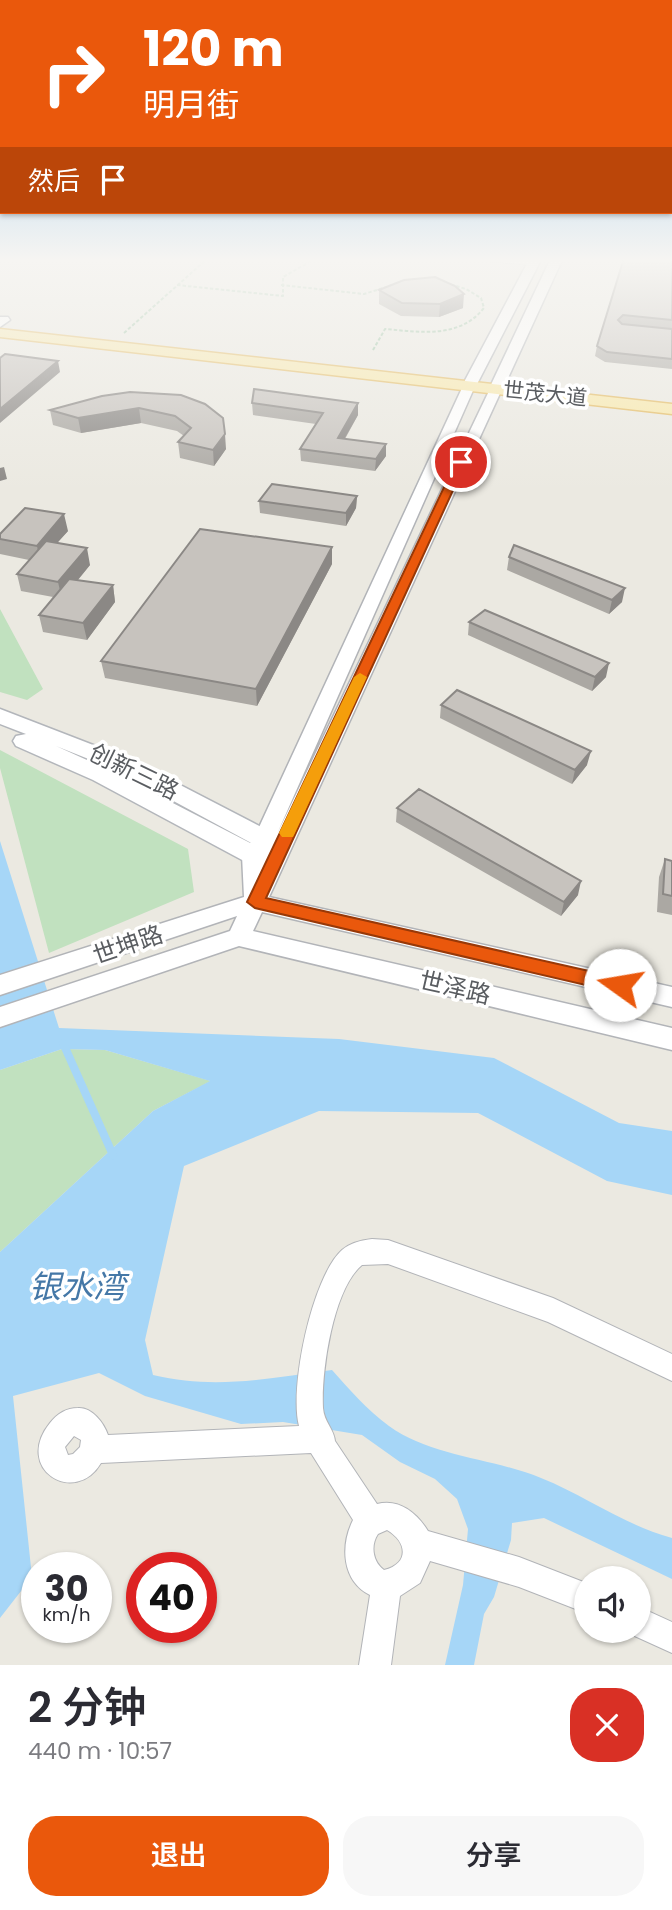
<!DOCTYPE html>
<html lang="zh">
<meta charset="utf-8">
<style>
:root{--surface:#fff;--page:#f7f7f7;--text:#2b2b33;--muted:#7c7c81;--accent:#ea580c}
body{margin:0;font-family:Poppins,"Noto Sans SC",sans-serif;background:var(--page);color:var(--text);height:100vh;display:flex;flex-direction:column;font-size:26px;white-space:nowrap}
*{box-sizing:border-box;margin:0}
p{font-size:23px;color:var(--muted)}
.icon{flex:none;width:38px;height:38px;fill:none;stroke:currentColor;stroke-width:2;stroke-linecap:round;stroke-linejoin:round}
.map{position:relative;height:1665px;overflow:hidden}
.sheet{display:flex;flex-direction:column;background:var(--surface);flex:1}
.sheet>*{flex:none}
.banner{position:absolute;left:0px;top:0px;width:672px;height:214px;box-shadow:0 2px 5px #0004;background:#ea580c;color:#fff;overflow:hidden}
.controls{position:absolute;left:574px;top:1566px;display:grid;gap:14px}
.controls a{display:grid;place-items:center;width:77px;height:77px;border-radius:50%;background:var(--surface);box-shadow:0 2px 5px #0004;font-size:35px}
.speed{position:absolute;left:21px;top:1552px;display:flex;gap:14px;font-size:35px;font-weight:700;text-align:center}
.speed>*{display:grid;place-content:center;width:91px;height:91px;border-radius:50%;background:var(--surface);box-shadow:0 2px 5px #0004;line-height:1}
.speed small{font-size:18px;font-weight:400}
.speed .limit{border:10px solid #d22;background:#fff;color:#111}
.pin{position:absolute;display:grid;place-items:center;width:60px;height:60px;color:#fff;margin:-30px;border:4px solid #fff;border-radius:50%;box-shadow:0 2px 7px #0007}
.me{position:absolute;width:77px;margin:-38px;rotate:283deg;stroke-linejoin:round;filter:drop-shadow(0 0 5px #0008)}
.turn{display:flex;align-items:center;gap:24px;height:147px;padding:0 28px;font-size:32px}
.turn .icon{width:91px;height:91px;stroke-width:2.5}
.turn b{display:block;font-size:49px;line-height:60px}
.then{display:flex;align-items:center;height:66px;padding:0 28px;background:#0003;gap:14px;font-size:26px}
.round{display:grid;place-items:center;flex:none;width:74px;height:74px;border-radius:28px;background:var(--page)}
.headline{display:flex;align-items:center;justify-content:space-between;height:119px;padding:0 28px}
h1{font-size:42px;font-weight:600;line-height:52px}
.cta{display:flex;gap:14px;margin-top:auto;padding:14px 28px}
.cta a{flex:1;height:80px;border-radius:28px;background:var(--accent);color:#fff;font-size:28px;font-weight:600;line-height:80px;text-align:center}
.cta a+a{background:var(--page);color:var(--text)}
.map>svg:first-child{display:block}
</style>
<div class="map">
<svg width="672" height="1665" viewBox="0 0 672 1665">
<rect width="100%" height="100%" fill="#ebe9e1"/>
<path fill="#c1e1bf" d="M0 609 43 689 27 700 0 692Z
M0 750 188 849 194 892 49 953 0 768Z
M62 1049 105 1050 211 1081 153 1111 0 1252V1070Z"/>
<path fill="#a6d6f7" d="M0 841 59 1028 339 1039 494 1058 619 1123 672 1131V1195L607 1181 478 1113 319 1111 184 1166 145 1340 153 1375C216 1390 269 1378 332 1370 350 1390 367 1410 389 1426 432 1457 493 1458 541 1478 586 1496 624 1525 672 1538V1579L544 1518 512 1523 511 1540 494 1597 484 1614 474 1665H445L463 1585 468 1529 457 1499 435 1479 400 1462 362 1435 283 1422 241 1424 145 1396 99 1373 13 1396 32 1577 0 1618V1252L153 1111 210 1081 105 1050 62 1049 0 1070Z"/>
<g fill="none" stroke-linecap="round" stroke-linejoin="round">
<path stroke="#a6d6f7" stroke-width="8" d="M63 1043 113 1155"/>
<defs>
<path id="service" d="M479 258 533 263"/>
<path id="minor" d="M372 1239 388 1240 553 1298 672 1354V1381L548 1322 388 1264 362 1265C333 1289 321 1372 323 1408 324 1422 334 1429 335 1441L377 1504C399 1498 417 1513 428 1531L519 1557 586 1583V1613L519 1587 430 1561 420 1583 400 1596 391 1665H359L370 1595C342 1581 340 1546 353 1520L311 1453 101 1463C75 1507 13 1469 50 1423 57 1414 66 1408 78 1408 92 1407 104 1423 108 1435L299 1426C289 1388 312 1277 342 1250 350 1243 362 1240 372 1239ZM74 1436 81 1440 80 1447 73 1454 68 1455 65 1447ZM387 1530C407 1542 410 1563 384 1570 373 1562 370 1546 378 1534Z
M639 1607 672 1622V1653L628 1633 639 1631Z"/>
<path id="tertiary" d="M469 382 475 386 277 834 490 389 496 385 502 389 269 897 672 987V1007L262 912 253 931 672 1028V1050L239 946 0 1027V1007L230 931 237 916 0 995V975L244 897 242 855 255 836 463 386Z"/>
<path id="secondary" d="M530 258H542L476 386 464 389 462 386Z
M551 258H563L503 389 491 392 489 389Z
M0 317H8L10 320 0 327Z
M0 709 132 760 273 833 276 839 273 845 264 848 255 845 116 770 56 746 109 770 262 849 266 855 262 861 253 864 244 861 93 780 16 746 13 741 16 736 26 734 0 724Z"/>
<path id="primary" d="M0 329 672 404V414L0 337Z"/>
</defs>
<use href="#service" stroke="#b2b4b8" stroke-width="6"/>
<use href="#minor" stroke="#b2b4b8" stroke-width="2"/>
<use href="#tertiary" stroke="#b2b4b8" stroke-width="3"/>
<use href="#secondary" stroke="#b3b6bb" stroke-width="3"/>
<use href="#primary" stroke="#e4bb61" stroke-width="3"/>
<path stroke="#9ac2a3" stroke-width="2" stroke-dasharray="3.5 2" stroke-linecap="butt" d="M177 285 283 296V277L316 258
M281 285 364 294 402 282
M124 333 208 258
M373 350 385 329C420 332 459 339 484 308L481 298 466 289 443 282"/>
<use href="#service" stroke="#fff" stroke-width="4.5"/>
<use href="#minor" fill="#fff" fill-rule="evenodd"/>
<use href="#tertiary" fill="#fff" fill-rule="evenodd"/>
<use href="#secondary" fill="#fff" fill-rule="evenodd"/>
<use href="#primary" fill="#f8e8aa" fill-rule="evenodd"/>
</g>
<path fill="#aba8a3" d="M672 258V369L605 362 595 356 597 346Z
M379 290 463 308 439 317 401 316 379 304Z
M181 395 226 449 214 466 180 458 178 442 184 436 177 431 141 423 81 433 53 425 50 410Z
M252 403 358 415 345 439 386 444V456L375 471 301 461 300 449 316 424 253 415Z
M357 496 356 508 346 526 260 513 259 501Z
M68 531 57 543 90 565 78 580 113 585 115 602 87 640 43 632 39 615 53 597 21 591 17 574 29 560 0 554V534Z
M332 547V564L257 706 105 678 101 661Z
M509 557 622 602 609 614 507 570Z
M469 622 606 677 592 691 468 635Z
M441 705 587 765 572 784 440 718Z
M397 808 578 895 561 916 396 822Z
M665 859 672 861V915L657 912 659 877Z"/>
<path fill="#8b8885" d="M464 294 463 308 439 317 440 304Z
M58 361 60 372 0 423V409Z
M358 403V415L338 450V438Z
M139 408 141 423 81 433 78 418Z
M225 434 226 449 214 466 213 450Z
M386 444V456L375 471 376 459Z
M4 467 7 479 0 481V468Z
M357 496 356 508 346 526V513Z
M64 514 68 531 40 562 37 546Z
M332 547V564L257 706 256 689Z
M87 548 90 565 62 599 58 582Z
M113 585 115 602 87 640 83 623Z
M625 588 622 602 609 614 612 600Z
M609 663 606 677 592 691 595 677Z
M591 751 587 765 572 784 575 770Z
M581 881 578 895 561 916 564 902Z"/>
<path fill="#c7c3be" stroke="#8b8885" stroke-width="2" d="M624 258H672V320L623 315 618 320 622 324 672 329V359L607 352 597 346Z
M435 277 455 286 464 294 440 304 402 303 379 290 404 280Z
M5 354 58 361 0 409V358Z
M254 389 358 403 338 438 386 444 376 459 300 449 323 413 252 403Z
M130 392 181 395 205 404 223 418 225 434 213 450 178 442 191 428 175 416 139 408 78 418 50 410 102 396Z
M272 484 357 496 346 513 259 501Z
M25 508 64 514 37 546 0 539V534Z
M200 529 332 547 256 689 101 661Z
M46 541 87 548 58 582 17 574Z
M514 545 625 588 612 600 509 557Z
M69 579 113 585 83 623 39 615Z
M485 610 609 663 595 677 469 622Z
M457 690 591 751 575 770 441 705Z
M419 789 581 881 564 902 397 808Z
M665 859 672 861V896L663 894Z"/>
<linearGradient id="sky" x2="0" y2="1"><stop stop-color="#8dc2ee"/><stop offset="0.53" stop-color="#f6f5f2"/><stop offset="1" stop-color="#f6f5f2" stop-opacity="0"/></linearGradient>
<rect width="672" height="491" fill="url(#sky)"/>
<path fill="#ea580c" stroke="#983908" stroke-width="2" d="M461 459 466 462 266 898 620 978 629 985 620 993 255 908 247 902 456 462Z"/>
<path fill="#f59e0b" d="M360 673 367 677 295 833 293 837H282L279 833 354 677Z"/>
<g text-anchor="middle" stroke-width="7" stroke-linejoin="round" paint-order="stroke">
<g font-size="21" fill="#5a5d61" stroke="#fff">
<text transform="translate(545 394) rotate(6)" y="7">世茂大道</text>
</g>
<g font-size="24" fill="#5a5d61" stroke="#fff">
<text transform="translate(134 772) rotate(26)" y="8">创新三路</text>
<text transform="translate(128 945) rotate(-19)" y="8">世坤路</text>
<text transform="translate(455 988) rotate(13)" y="8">世泽路</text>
</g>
<g font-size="32" font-style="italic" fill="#4578a7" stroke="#fff">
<text x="77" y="1298">银水湾</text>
</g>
</g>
</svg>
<div class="controls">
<a><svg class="icon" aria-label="sound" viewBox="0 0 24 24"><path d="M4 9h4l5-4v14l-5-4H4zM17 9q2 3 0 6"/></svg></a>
</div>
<div class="speed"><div>30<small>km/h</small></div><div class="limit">40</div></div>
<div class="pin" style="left:461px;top:462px;background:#d93025"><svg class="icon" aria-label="arrive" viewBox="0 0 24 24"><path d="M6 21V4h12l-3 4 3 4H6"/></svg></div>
<svg class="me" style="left:620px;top:985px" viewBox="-20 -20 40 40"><circle r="19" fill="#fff"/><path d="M0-13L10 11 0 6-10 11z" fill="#ea580c"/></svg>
<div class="banner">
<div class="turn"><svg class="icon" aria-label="right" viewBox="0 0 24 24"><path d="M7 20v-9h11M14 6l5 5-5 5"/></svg><div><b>120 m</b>明月街</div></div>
<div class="then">然后<svg class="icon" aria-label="arrive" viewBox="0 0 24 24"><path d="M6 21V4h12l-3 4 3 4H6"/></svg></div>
</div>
</div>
<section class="sheet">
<div class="headline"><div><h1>2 分钟</h1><p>440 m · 10:57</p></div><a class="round" style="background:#d93025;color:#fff"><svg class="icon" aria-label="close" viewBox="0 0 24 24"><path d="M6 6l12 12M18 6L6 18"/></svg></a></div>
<div class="cta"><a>退出</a><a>分享</a></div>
</section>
